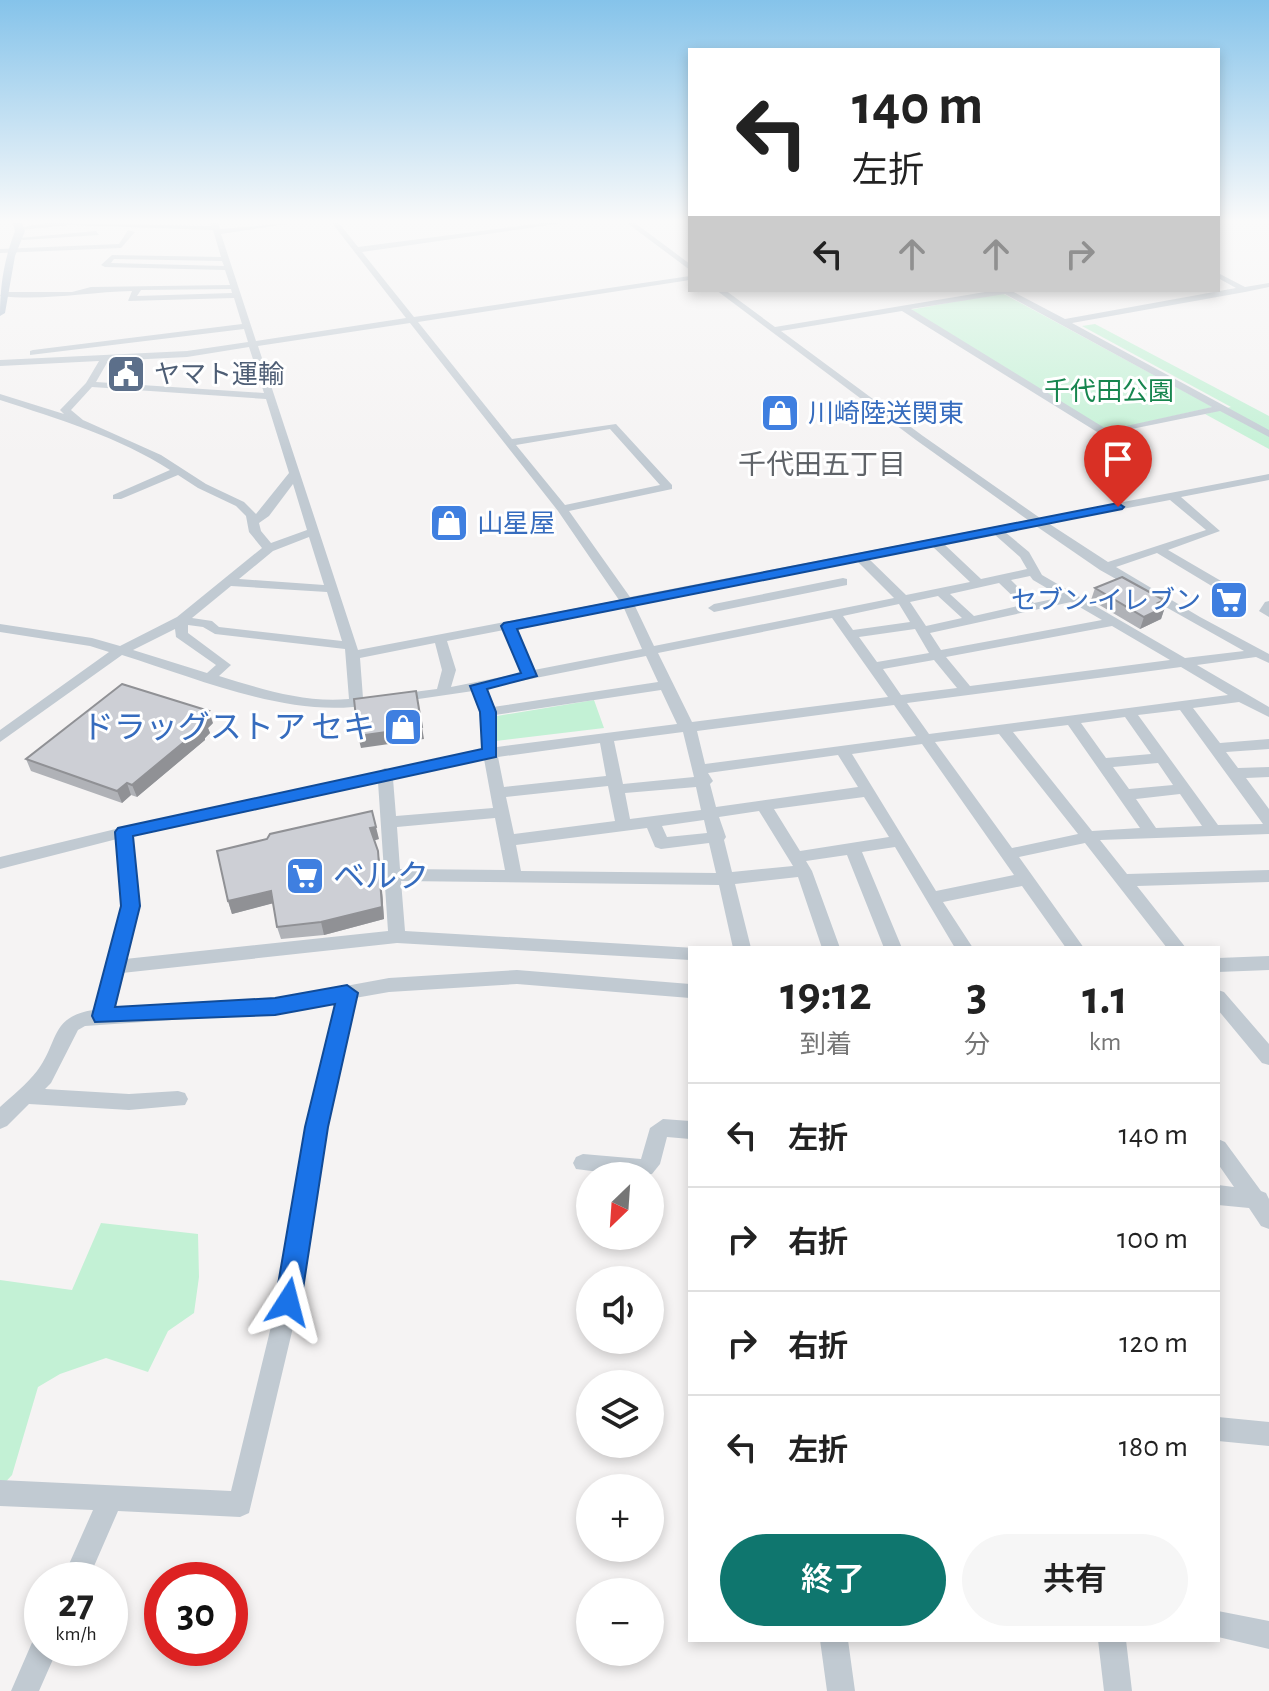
<!DOCTYPE html>
<html lang="ja">
<meta charset="utf-8">
<style>
:root{--surface:#fff;--page:#f6f6f6;--text:#222;--muted:#767676;--line:#e0e0e0;--accent:#0f766e}
body{margin:0;font-family:"Alegreya Sans","Noto Sans JP",sans-serif;background:var(--page);color:var(--text);height:100vh;display:flex;flex-direction:column;font-size:30px;white-space:nowrap}
*{box-sizing:border-box;margin:0}
p{font-size:26px;color:var(--muted)}
.icon{flex:none;width:44px;height:44px;fill:none;stroke:currentColor;stroke-width:2;stroke-linecap:round;stroke-linejoin:round}
.map{position:relative;flex:1;overflow:hidden}
.details{position:absolute;left:688px;top:946px;width:532px;height:696px;display:flex;flex-direction:column;background:var(--surface);border-radius:0px;box-shadow:0 4px 12px #0003}
.details>*{flex:none}
.top-card{position:absolute;left:688px;top:48px;width:532px;height:244px;border-radius:0px;box-shadow:0 4px 12px #0003;background:#fff;color:var(--text);overflow:hidden}
.needle{width:52px;rotate:205deg}
.buttons{position:absolute;left:576px;top:1162px;display:grid;gap:16px}
.buttons a{display:grid;place-items:center;width:88px;height:88px;border-radius:50%;background:var(--surface);box-shadow:0 4px 12px #0003;font-size:40px}
.speed{position:absolute;left:24px;top:1562px;display:flex;gap:16px;font-size:40px;font-weight:700;text-align:center}
.speed>*{display:grid;place-content:center;width:104px;height:104px;border-radius:50%;background:var(--surface);box-shadow:0 4px 12px #0003;line-height:1}
.speed small{font-size:20px;font-weight:400}
.speed .limit{border:12px solid #d22;background:#fff;color:#111}
.pin{position:absolute;display:grid;place-items:center;width:68px;height:68px;color:#fff;margin:-82px -34px;border-radius:50% 50% 50% 0;rotate:-45deg;box-shadow:0 0 8px #0007}
.pin .icon{rotate:45deg}
.me{position:absolute;width:88px;margin:-44px;rotate:9deg;stroke-linejoin:round;filter:drop-shadow(0 0 6px #0008)}
.turn{display:flex;align-items:center;gap:28px;height:168px;padding:0 32px;font-size:36px}
.turn .icon{width:104px;height:104px;stroke-width:2.5}
.turn b{display:block;font-size:56px;line-height:68px}
.lanes{display:flex;align-items:center;height:76px;padding:0 32px;background:#0003;justify-content:center;gap:40px;direction:ltr}
.lanes .off{opacity:.35}
.eta{display:flex;justify-content:space-evenly;align-items:center;height:136px;text-align:center}
.eta b{font-size:48px;font-weight:600;line-height:56px}
.primary-button{display:flex;gap:16px;margin-top:auto;padding:16px 32px}
.primary-button a{flex:1;height:92px;border-radius:48px;background:var(--accent);color:#fff;font-size:32px;font-weight:600;line-height:92px;text-align:center}
.primary-button a+a{background:var(--page);color:var(--text)}
ul{padding:0;list-style:none}
li{display:flex;align-items:center;gap:24px;height:104px;padding:0 32px;border-top:2px solid var(--line)}
li div{flex:1}
li b{display:block;font-size:30px}
li em{font-style:normal}
.map>svg:first-child{display:block}
</style>
<div class="map">
<svg width="1269" height="1691" viewBox="0 0 1269 1691">
<rect width="100%" height="100%" fill="#f5f3f3"/>
<path fill="#c3f1d5" d="M1002 293 1213 407 1107 431 909 310Z
M1095 324 1269 416V449L1205 414 1231 407 1082 326Z
M594 700 604 728 496 741 491 717Z
M101 1223 198 1234 199 1277 194 1313 168 1331 148 1372 106 1358 60 1374 38 1387 12 1475 0 1488V1280L72 1290Z"/>
<g fill="none" stroke-linecap="round" stroke-linejoin="round">
<path fill="#c1cad2" fill-rule="evenodd" d="M46 223 211 226 210 223H218L220 229 293 223 221 234 256 341 406 318 332 223H339L358 247 542 223H563L362 252 414 317 690 276V280L418 322 512 439 616 424 672 485V489L569 511 630 597 1028 520 916 440 716 290H725L775 327 997 290H1010L1065 319 1236 288 1218 278V273L1245 287 1269 283V287L1245 292 1072 323 1269 430V437L1220 411 1102 435 902 311 781 331 923 436 1040 518 1269 474V480L1181 497 1220 531 1168 550 1228 585V591H1220L1157 553 1116 567 1200 617 1269 654V663L1256 657 1197 665 1269 707V717L1239 702 1193 708 1220 743 1269 739V749L1226 752 1238 768 1269 767V777L1246 778 1269 809V834L1100 840 1127 874 1269 870V882L1137 886 1186 948H1167L1085 843 1019 857 1084 948H1066L1022 886 943 902 973 948H955L895 847 862 852 902 948H884L847 855 806 861 812 871 840 948H822L798 877 735 884 751 948H733L719 885 401 881 405 931 695 948H690V960L397 943 122 973 113 1008 275 999 389 978 517 970 690 984V998L517 984 389 992 355 998 326 1127 299 1302 249 1513 240 1517 118 1511 88 1580H62L93 1510 0 1506V1480L231 1491 277 1302 306 1127 336 1002 275 1013 85 1026 78 1030 51 1083 45 1089 129 1094 178 1091 185 1093 188 1099 185 1105 129 1110 29 1104 7 1126 0 1129V1107C12 1096 27 1084 37 1071 59 1042 50 1016 94 1010L122 906 117 839 0 869V857L124 827 378 772 385 768 390 770 483 750 481 712 473 691 398 702 391 698 398 694 437 689 442 670 435 643 360 658 363 698 375 697 382 701C374 707 363 706 353 707 279 714 193 677 122 655L0 742V730L109 652 90 646 0 632V624L92 638 120 646 177 617 262 548 249 532 246 516 236 506 198 488 178 475 121 499H113V495L170 470C119 437 58 419 0 400V394L64 414 60 410 86 383 99 361 0 366V360L187 351 248 342 244 329 30 355V351L33 350 242 324 234 298 128 301 132 291C88 292 44 301 0 296L3 292H72L91 287 230 285 225 270 105 267 101 265 112 255 221 257 213 230 70 225 20 230 16 228ZM114 259 222 261 224 266 111 263ZM231 289 232 293 137 296 141 290ZM1005 294 1212 407 1108 430 911 309ZM410 323 558 511 619 600 358 650 258 346ZM249 347 264 393 96 382 108 361 187 357ZM92 387 266 399 289 473 256 514 244 502 206 484 161 455 83 420 71 410ZM610 429 660 485 565 505 516 445ZM293 484 307 530 271 543 261 531 259 523 269 516ZM1170 500 1206 530 1108 562 1048 523ZM1036 526 1100 570 1244 651 1185 658 1042 575 1029 552 1005 532ZM994 534 1020 557 1027 569 981 579 944 544ZM309 537 324 585 239 579 273 551ZM932 546 970 582 906 595 868 558ZM857 561 894 598 654 646 634 604ZM1030 576 1033 580 1062 597 1034 603 1011 580ZM999 583 1022 605 974 616 950 594ZM231 586 327 592 342 641 219 627 212 621 192 618ZM938 596 962 618 926 626 910 602ZM1071 602 1102 620 941 650 930 633ZM899 604 910 622 853 630 843 616ZM623 606 642 649 534 670 516 627ZM832 618 888 697 692 722 658 653ZM188 625 203 627 215 634 345 649 349 699C303 703 262 689 219 676L231 665 188 633ZM1112 626 1170 660 970 686 946 657ZM175 629 176 637 216 665 207 673 133 650ZM915 629 929 653 877 662 859 637ZM504 630 522 673 451 687 456 670 447 641ZM646 656 658 682 493 707 486 688ZM934 660 957 688 901 695 883 669ZM1181 667 1228 695 929 734 907 703ZM661 690 677 724 497 747 495 715ZM894 705 916 736 705 764 697 731ZM1180 710 1263 824H1264L1218 825 1138 715ZM1125 717 1151 754 1106 758 1081 723ZM1068 725 1140 828 1092 831 1013 732ZM683 732 694 777 623 784 614 741ZM999 734 1078 834 1012 848 935 742ZM600 743 606 776 504 787 498 757ZM922 744 1014 875 936 891 852 754ZM838 755 858 787 716 807 710 784 713 781 708 773ZM484 759 493 808 396 816 393 779ZM1158 763 1173 785 1129 789 1113 767ZM378 782 388 931 125 959 138 906 132 836ZM608 786 615 821 514 834 506 797ZM696 787 701 810 630 819 625 793ZM1180 794 1202 826 1156 828 1136 799ZM864 797 889 837 800 851 774 809ZM759 811 793 866 732 872 724 840 726 837 719 817ZM495 818 505 870 400 869 397 827ZM704 820 707 833 667 837 662 826ZM647 828 655 847 661 849 709 843 716 873 521 871 516 845Z
M627 223H635L690 264V270Z
M128 230 135 232 121 248 0 253V249L119 244Z
M96 231 99 235 23 240 19 238Z
M843 578 847 579V585L714 612 708 608 714 604Z
M1269 601V617L1259 611 1265 602Z
M1269 956V970L1218 972V958Z
M1218 990 1224 992 1269 1044V1065L1262 1063 1218 1010Z
M663 1119 690 1121V1139L667 1137 660 1164 652 1174 631 1176 576 1169 573 1163 576 1157 583 1154 641 1159 650 1128Z
M1218 1139 1225 1142 1261 1191 1266 1193 1269 1199V1229L1261 1226 1249 1208 1218 1205V1185L1234 1187 1218 1164Z
M1218 1417 1269 1422V1446L1218 1441Z
M1218 1611 1269 1621V1649L1218 1637Z
M42 1635V1648H58L39 1691H11L34 1638Z
M820 1640H848L855 1691H827Z
M1098 1640H1126L1132 1691H1104Z"/>
<path fill="#b3c2d1" fill-rule="evenodd" d="M13 223H22L25 231 15 256 5 313 0 316C0 285 4 260 15 231Z"/>
</g>
<path fill="#b0b2b7" d="M1095 588 1164 600 1162 606 1165 607 1161 619 1140 629 1091 600Z
M213 723 208 728 210 733 205 738V740L137 797 131 795 122 803 31 771 26 759Z
M267 839H379L374 840 380 863 384 919 324 935 281 939 277 927 273 903 232 914 228 901Z"/>
<path fill="#909195" d="M1164 600 1161 609 1165 607 1161 619 1140 629 1144 617 1158 603Z
M209 711 213 723 208 728 210 733 205 738V740L137 797 132 785Z
M422 727 424 739 361 748 358 736Z
M127 783 131 795 122 803 117 791Z
M376 827 379 839 372 841 370 828Z
M378 851 380 863 384 919 324 935 321 922Z
M271 891 274 903 232 914 228 901Z"/>
<path fill="#cdcfd5" stroke="#909195" stroke-width="2" d="M1122 577 1164 600 1158 603 1165 607 1144 617 1095 588Z
M122 684 209 711 200 719 206 721 199 727 201 728 132 785 127 783 117 791 26 759Z
M416 691 422 727 358 736 354 699Z
M372 811 376 827 370 828 378 851 382 907 321 922 277 927 271 891 228 901 217 851 267 839 270 834Z"/>
<linearGradient id="sky" x2="0" y2="1"><stop stop-color="#85c3ea"/><stop offset="0.48" stop-color="#fafafa"/><stop offset="1" stop-color="#fafafa" stop-opacity="0"/></linearGradient>
<rect width="1269" height="460" fill="url(#sky)"/>
<path fill="#1a73e8" stroke="#114b97" stroke-width="2" d="M1118 503 1124 507 1122 509 517 629 537 676 487 689 496 712V757L133 836 140 906 115 1007 275 998 347 985 358 993 328 1127 301 1302 297 1310 288 1314 279 1310 275 1302 305 1127 335 1004 275 1015 95 1022 92 1016 121 906 115 832 118 828 482 749 480 712 470 686 521 673 501 626 504 623Z"/>
<defs>
<symbol id="civic-square" viewBox="-11 -11 22 22"><rect x="-9" y="-9" width="18" height="18" rx="4" fill="#5c6f8a" stroke="#fff"/><path d="M-.6-6.5H3V-4.5H.6V-3L4-1V1h2V6H-6V1h2V-1L-.6-3ZM-1.2 2.5V6h2.4V2.5Z" fill="#fff"/></symbol>
<symbol id="shop-square" viewBox="-11 -11 22 22"><rect x="-9" y="-9" width="18" height="18" rx="4" fill="#3f7fe0" stroke="#fff"/><path d="M-5-2.5h2.3a2.7 3.5 0 0 1 5.4 0H5L5.5 6h-11ZM-1.5-2.5h3a1.5 2.3 0 0 0-3 0Z" fill="#fff"/></symbol>
<symbol id="supermarket-square" viewBox="-11 -11 22 22"><rect x="-9" y="-9" width="18" height="18" rx="4" fill="#3f7fe0" stroke="#fff"/><path d="M-6-5.5h2.5l.6 2H6L4.5 2H-2.5L-4.4-4H-6ZM-1.5 3.2a1.3 1.3 0 1 0 .1 0ZM3 3.2a1.3 1.3 0 1 0 .1 0Z" fill="#fff"/></symbol>
</defs>
<g fill-rule="evenodd">
<use href="#civic-square" x="104" y="352" width="44" height="44"/>
<use href="#shop-square" x="758" y="391" width="44" height="44"/>
<use href="#shop-square" x="427" y="501" width="44" height="44"/>
<use href="#supermarket-square" x="1207" y="578" width="44" height="44"/>
<use href="#shop-square" x="381" y="705" width="44" height="44"/>
<use href="#supermarket-square" x="283" y="854" width="44" height="44"/>
</g>
<g text-anchor="middle" stroke-width="6" stroke-linejoin="round" paint-order="stroke">
<g font-size="26" fill="#4e5e75" stroke="#fff" text-anchor="start">
<text x="154" y="383">ヤマト運輸</text>
</g>
<g font-size="26" fill="#17864f" stroke="#fff">
<text x="1109" y="400">千代田公園</text>
</g>
<g font-size="26" fill="#366cbe" stroke="#fff" text-anchor="start">
<text x="808" y="422">川崎陸送関東</text>
<text x="477" y="532">山星屋</text>
<text x="1201" y="609" text-anchor="end">セブン-イレブン</text>
</g>
<g font-size="28" fill="#5f6368" stroke="#fff">
<text x="822" y="474">千代田五丁目</text>
</g>
<g font-size="32" fill="#366cbe" stroke="#fff" text-anchor="end">
<text x="375" y="738">ドラッグストア セキ</text>
<text x="333" y="887" text-anchor="start">ベルク</text>
</g>
</g>
</svg>
<div class="buttons">
<a><svg class="needle" viewBox="-14 -14 28 28"><path d="M0-13l5 13h-10z" fill="#e53935"/><path d="M0 13l5-13h-10z" fill="#767676"/></svg></a>
<a><svg class="icon" aria-label="sound" viewBox="0 0 24 24"><path d="M4 9h4l5-4v14l-5-4H4zM17 9q2 3 0 6"/></svg></a>
<a><svg class="icon" aria-label="layers" viewBox="0 0 24 24"><path d="M12 4l9 5-9 5-9-5zM3 14l9 5 9-5"/></svg></a>
<a>+</a>
<a>−</a>
</div>
<div class="speed"><div>27<small>km/h</small></div><div class="limit">30</div></div>
<div class="pin" style="left:1118px;top:507px;background:#d93025"><svg class="icon" aria-label="arrive" viewBox="0 0 24 24"><path d="M6 21V4h12l-3 4 3 4H6"/></svg></div>
<svg class="me" style="left:288px;top:1302px" viewBox="-20 -20 40 40"><path d="M0-17L14 15 0 8-14 15z" fill="#1a73e8" stroke="#fff" stroke-width="4"/></svg>
<div class="top-card">
<div class="turn"><svg class="icon" aria-label="left" viewBox="0 0 24 24"><path d="M17 20v-9H6M10 6l-5 5 5 5"/></svg><div><b>140 m</b>左折</div></div>
<div class="lanes"><svg class="icon" aria-label="left" viewBox="0 0 24 24"><path d="M17 20v-9H6M10 6l-5 5 5 5"/></svg><svg class="icon off" aria-label="ahead" viewBox="0 0 24 24"><path d="M12 20V5M6 11l6-6 6 6"/></svg><svg class="icon off" aria-label="ahead" viewBox="0 0 24 24"><path d="M12 20V5M6 11l6-6 6 6"/></svg><svg class="icon off" aria-label="right" viewBox="0 0 24 24"><path d="M7 20v-9h11M14 6l5 5-5 5"/></svg></div>
</div>
<section class="details">
<div class="eta">
<div><b>19:12</b><p>到着</p></div>
<div><b>3</b><p>分</p></div>
<div><b>1.1</b><p>km</p></div>
</div>
<ul>
<li><svg class="icon" aria-label="left" viewBox="0 0 24 24"><path d="M17 20v-9H6M10 6l-5 5 5 5"/></svg><div><b>左折</b></div><em>140 m</em></li>
<li><svg class="icon" aria-label="right" viewBox="0 0 24 24"><path d="M7 20v-9h11M14 6l5 5-5 5"/></svg><div><b>右折</b></div><em>100 m</em></li>
<li><svg class="icon" aria-label="right" viewBox="0 0 24 24"><path d="M7 20v-9h11M14 6l5 5-5 5"/></svg><div><b>右折</b></div><em>120 m</em></li>
<li><svg class="icon" aria-label="left" viewBox="0 0 24 24"><path d="M17 20v-9H6M10 6l-5 5 5 5"/></svg><div><b>左折</b></div><em>180 m</em></li>
</ul>
<div class="primary-button"><a>終了</a><a>共有</a></div>
</section>
</div>
